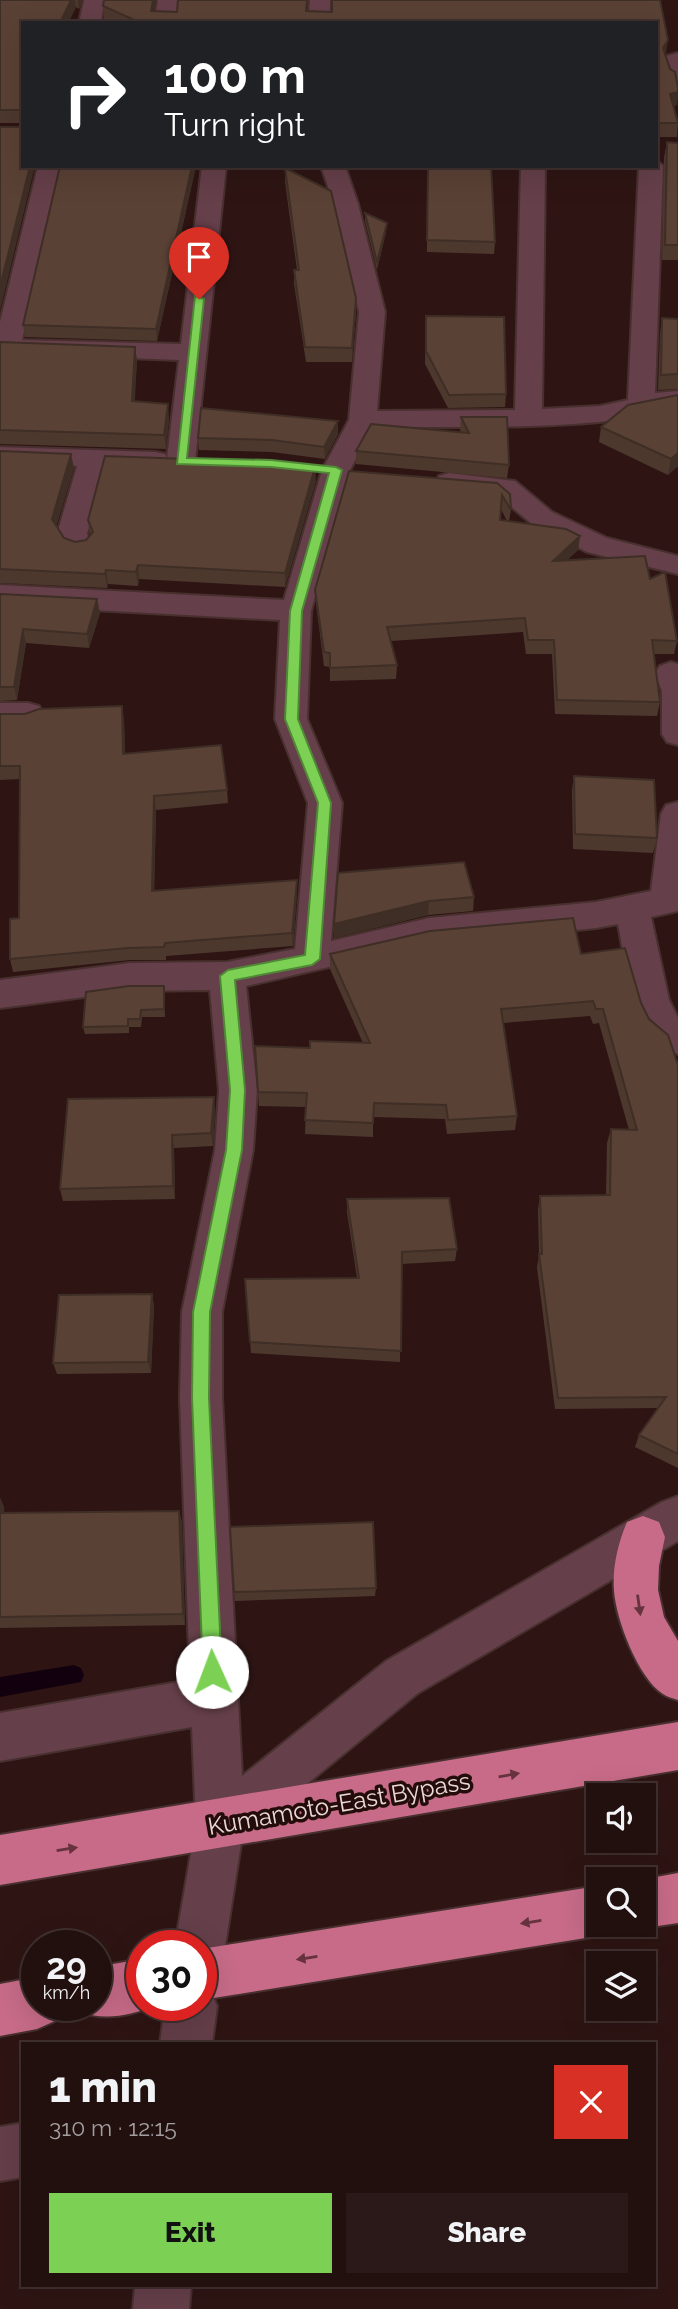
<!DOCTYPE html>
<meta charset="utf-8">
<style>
:root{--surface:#22100f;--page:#2a1918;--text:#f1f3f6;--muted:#a29d9e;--line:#3f302f;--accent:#7cd154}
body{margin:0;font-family:Raleway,sans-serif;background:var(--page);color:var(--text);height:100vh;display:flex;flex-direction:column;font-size:26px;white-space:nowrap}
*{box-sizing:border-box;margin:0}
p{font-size:23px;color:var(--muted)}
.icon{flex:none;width:38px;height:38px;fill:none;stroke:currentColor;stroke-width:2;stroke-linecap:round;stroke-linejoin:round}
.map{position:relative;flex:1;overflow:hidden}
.side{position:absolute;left:21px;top:2042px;width:635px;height:245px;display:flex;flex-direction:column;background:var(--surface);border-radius:0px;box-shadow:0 7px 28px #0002,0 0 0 2px var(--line)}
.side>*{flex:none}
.banner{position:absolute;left:21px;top:21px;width:637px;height:147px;border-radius:0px;box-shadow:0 7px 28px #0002,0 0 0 2px var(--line);background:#202124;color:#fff;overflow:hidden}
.fabs{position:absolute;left:586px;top:1783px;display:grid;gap:14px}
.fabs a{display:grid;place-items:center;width:70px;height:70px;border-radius:0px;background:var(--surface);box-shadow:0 7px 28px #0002,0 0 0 2px var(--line);font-size:35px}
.speed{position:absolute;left:21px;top:1930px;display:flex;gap:14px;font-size:35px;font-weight:700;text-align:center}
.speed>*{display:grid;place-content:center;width:91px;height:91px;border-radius:50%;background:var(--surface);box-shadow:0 7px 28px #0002,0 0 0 2px var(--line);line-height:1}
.speed small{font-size:18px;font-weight:400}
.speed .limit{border:10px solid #d22;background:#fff;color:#111}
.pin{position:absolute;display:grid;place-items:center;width:60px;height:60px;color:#fff;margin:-72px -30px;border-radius:50% 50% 50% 0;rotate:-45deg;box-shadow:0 0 7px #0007}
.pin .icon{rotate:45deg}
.me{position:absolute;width:77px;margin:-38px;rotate:358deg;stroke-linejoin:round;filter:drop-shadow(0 0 5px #0008)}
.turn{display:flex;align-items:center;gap:24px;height:147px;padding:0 28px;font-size:32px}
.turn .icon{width:91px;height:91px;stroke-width:2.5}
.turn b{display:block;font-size:49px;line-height:60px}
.round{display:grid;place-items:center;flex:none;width:74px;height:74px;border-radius:0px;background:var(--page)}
.overview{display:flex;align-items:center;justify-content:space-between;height:119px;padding:0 28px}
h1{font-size:42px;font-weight:800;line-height:52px}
.cta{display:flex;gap:14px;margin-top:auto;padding:14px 28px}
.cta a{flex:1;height:80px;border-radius:0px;background:var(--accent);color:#111;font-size:28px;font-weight:800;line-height:80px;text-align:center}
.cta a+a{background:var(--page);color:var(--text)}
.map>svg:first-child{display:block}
</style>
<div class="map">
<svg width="678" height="2309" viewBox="0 0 678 2309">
<rect width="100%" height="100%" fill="#2e1514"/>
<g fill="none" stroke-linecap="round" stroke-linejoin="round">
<path fill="#13000e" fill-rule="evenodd" d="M74 1665 81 1668 84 1675 81 1682 0 1697V1677Z"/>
<defs>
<path id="minor" d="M84 0H104L101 23H79Z
M158 0H178L176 23H154Z
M310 0H330V23H308Z
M678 53V84L670 82 663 61 666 56Z
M656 160 663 166 655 393 678 391V407C651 409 626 420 599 422 524 429 448 426 372 428L350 470 311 611 307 719 342 803 331 941 429 918 596 902 651 891 661 814 666 805 678 802V911L651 917 669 1000 678 1018V1054C629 1037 627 967 618 924L596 928 429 944 246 986 257 1090 253 1150 222 1312V1398L242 1776 386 1661 662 1502 678 1496V1541L418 1693 242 1837 225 1946 218 1964 201 1971V1946H175L196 1824 192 1727 0 1761V1713L190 1680 180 1398 182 1312 215 1150 219 1090 210 990 130 991 0 1008V980L130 963 227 962 295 949 308 803 275 719 280 620 0 605V585L284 600 322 470 349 420 359 312 334 204 321 166H345L358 204 385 312 377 411 515 410 521 166H545L542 409 600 406 628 400 639 166H656Z
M38 166H62L22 340 181 344 202 166H226L195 461 191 467 181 469 171 467 168 462 165 466 155 468 105 467 87 534 93 544 88 551 78 553 68 551 57 534 77 466 0 463V447L155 452 165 454 167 458 179 360 0 353V322Z
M449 473 515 481 552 512 607 538 678 556V574L587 552 532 524 497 495 439 488 435 482 439 476Z
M671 662 678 664V745L667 742 662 734V691L655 673 660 666Z
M0 703H28L39 706 44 714 39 722 28 725H0Z
M201 1984 209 1988 217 2006 212 2044H160L165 2006H201Z
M23 2123V2177L0 2181V2127Z
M135 2286H191L189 2309H133Z"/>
<path id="highway" d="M643 1516 659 1522 665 1537 659 1566 658 1590 664 1617 678 1641V1700C673 1698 667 1697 663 1694 638 1678 616 1619 614 1591 612 1568 618 1543 627 1522Z
M678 1722V1770L0 1885V1835Z
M678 1873V1923L644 1928 637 1925H644V1880H640Z
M598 1886V1925H617L616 1929 598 1936 201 2000V1949Z
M142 1959V2006H154C130 2016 102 2021 78 2011L76 2006H96V1967Z
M37 1977V2006H62L55 2021 37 2029 0 2036V1984Z"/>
</defs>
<use href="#minor" stroke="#48302f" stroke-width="4"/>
<use href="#highway" stroke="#48302f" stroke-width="4"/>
<use href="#minor" fill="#653f4a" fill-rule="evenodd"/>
<use href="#highway" fill="#c76b88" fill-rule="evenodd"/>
</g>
<path fill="#4d382e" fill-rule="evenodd" d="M0 0H83L79 9 76 7 68 23H23V123H0Z
M104 0H156L154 11 177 12 178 0H308L307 11 332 12V0H660L668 40 665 55 670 69 675 72 678 88 677 105 674 106 678 120 677 137H656V23H112L104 19 103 6Z
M667 142 678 143V260H662L664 157Z
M127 166H196L157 341 25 337 23 325Z
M427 166 495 242 494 254 427 252Z
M285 168 356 312 352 362H306L294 284V270H297L285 182Z
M365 213 386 232 377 270 365 221Z
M426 316 506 394 505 407 448 408 425 364Z
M662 318 678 319V389L658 390 660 333Z
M0 342 135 347 137 361 134 401 169 418 166 449 0 444Z
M678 395V466L668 475 599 442 601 427Z
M461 417 509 465 507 478 356 464V451L461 433 460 430Z
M338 434 325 459 272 452 199 450 198 438Z
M0 451 74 468 56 527 64 538 75 542 86 540 90 535 88 520 316 481 285 587 139 579 138 586 108 584 107 588 0 583Z
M497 483 511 510 509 521 580 536 578 550 567 560 650 579 677 641 674 654H654L660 702 657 716 555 714 552 654H526L523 632 391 641 397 665 396 679 330 681V667L324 666 316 604 315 590ZM501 509 507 521 500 520Z
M0 594 100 613 89 648 26 643 17 700 0 701Z
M0 714 124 719 125 754 227 790 228 803 156 810 154 891 297 893 293 946 166 956V960H130L13 972 10 959 19 918 20 779 0 780Z
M574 776 657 838 653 853 573 849 572 790Z
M338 873 474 897 473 911 428 915 334 938Z
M330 954H581L641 1003 649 1019 678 1065V1468L635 1447 639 1435 658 1408 555 1409 537 1267 539 1256 538 1209 540 1196 606 1195 607 1143 611 1129 629 1130 599 1023 593 1024 590 1016 503 1023 517 1116 515 1130 447 1134 445 1119 373 1117V1137L305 1134 306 1107 259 1106 255 1046 310 1048 363 1043 330 969Z
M165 993V1017H142L141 1027H129V1033L85 1034 83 1027Z
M215 1110 213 1146 174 1148 175 1199 63 1201 60 1189Z
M347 1199 457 1249 455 1261 401 1264 400 1362 251 1353 245 1279 357 1278 347 1212Z
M152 1294 154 1306 151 1373 57 1374 53 1363Z
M0 1498 4 1507V1513L179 1511 182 1523 185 1625 0 1628Z
M376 1588 375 1596 235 1601 234 1592Z"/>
<path fill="#3f2e25" d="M71 0H75L76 7 68 23H60Z
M78 0H83L79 9Z
M153 0H156L152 23 151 11Z
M668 40 666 53 661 62 663 48Z
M678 92 677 105 668 107 670 94Z
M30 166H35L0 311V287Z
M192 166H196L157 341 156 329Z
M387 223 386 232 377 270V262Z
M356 298V312L352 362V348Z
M135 347 137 361 134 415 132 401Z
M168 404 169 418 166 449 164 435Z
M338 421V434L325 459 324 447Z
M678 453V466L668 475 671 459Z
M71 454 74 468 54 533 52 519Z
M315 467 316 481 285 587V573Z
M580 536 578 550 551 575 553 561Z
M138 565 139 579 138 586 136 572Z
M106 570 108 584 107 588 105 574Z
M97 599 100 613 89 648 87 634Z
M23 629 26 643 17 700 14 687Z
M122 706 124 719 125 768 123 754Z
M154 796 156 810 154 905 152 891Z
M297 880V893L293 946 292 933Z
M429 901 428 915 334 938V924Z
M164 986 165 993V1017L164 1009Z
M214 1097 215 1110 213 1146 211 1133Z
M172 1135 174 1148 175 1199 173 1186Z
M152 1294 154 1306 151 1373 148 1362Z
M0 1498 4 1507 5 1525 0 1516Z
M179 1511 182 1523 185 1625 183 1614Z"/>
<path fill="#5a4135" stroke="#3f2e25" stroke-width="2" d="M0 0H71L60 23H23V110H0Z
M104 0H153L151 11 177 12 178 0H307L306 11 332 12V0H660L668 40 663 48 670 69 675 72 678 88V92L670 94 678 123H656V23H141L103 6Z
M0 127H23V166H30L0 287Z
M667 142 678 143V245H665Z
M60 166H192L156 329 23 325Z
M428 166H491L495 242 427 240Z
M285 168 331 191 356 298 352 348 305 347 294 270H299Z
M365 213 387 223 377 262Z
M426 316 504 317 506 394 449 395 426 351Z
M662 318 678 319V374L661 375Z
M0 342 135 347 132 401 168 404 164 435 0 430Z
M678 395V453L671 459 601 427 628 405Z
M201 408 338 421 324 447 272 440 198 438Z
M461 417H507L509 465 356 451 371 424 469 433Z
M0 451 71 454 52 519 64 538 75 542 86 540 93 532 88 520 105 456 271 462 315 467 285 573 138 565 136 572 106 570 105 574 0 569Z
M349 471 497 483 510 494 511 510 502 495 500 520 566 529 580 536 553 561 645 556 650 579 665 572 677 641 652 640 660 702 557 700 554 640H528L525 618 387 627 397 665 330 668V653L324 652 315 590Z
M0 594 97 599 87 634 23 629 14 687H0Z
M122 706 123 754 221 745 227 790 154 796 152 891 297 880 292 933 165 943 164 947 128 948 10 959V919L19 918 20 766H0V714H25L39 709Z
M574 776 654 780 657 838 575 834Z
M464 862 474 897 429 901 334 924 338 873Z
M573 918 581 954 625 948 641 1003 649 1019 668 1035 678 1065V1454L639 1435 666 1397 558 1398 539 1254H542L540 1196 610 1195 611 1129 637 1130 603 1009H596L593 1001 501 1009 517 1116 448 1120 446 1105 374 1103 373 1123 305 1120 307 1093 258 1092 255 1046 310 1048V1041L370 1043 330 954 430 931Z
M129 986H164V1009L141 1010 140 1019H128V1026L83 1027 86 992Z
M214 1097 211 1133 172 1135 173 1186 60 1189 68 1099Z
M449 1198 457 1249 402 1252 401 1351 250 1342 245 1279 359 1278 347 1199Z
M152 1294 148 1362 53 1363 59 1295Z
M179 1511 183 1614 0 1617V1513Z
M373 1522 376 1588 234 1592 230 1527Z"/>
<defs><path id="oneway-solid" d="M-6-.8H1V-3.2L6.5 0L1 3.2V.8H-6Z" transform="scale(1.75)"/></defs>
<g fill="#65323d">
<use href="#oneway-solid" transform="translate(639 1605) rotate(82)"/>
<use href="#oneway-solid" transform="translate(509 1775) rotate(-10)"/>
<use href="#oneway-solid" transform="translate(67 1849) rotate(-9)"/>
<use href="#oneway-solid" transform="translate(531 1922) rotate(171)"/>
<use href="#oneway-solid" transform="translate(307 1958) rotate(171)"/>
</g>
<path fill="#7cd154" stroke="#518837" stroke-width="2" d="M195 296 204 299 187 458 271 460 336 467 342 470 302 611 298 719 331 803 320 959 312 965 235 980 245 1090 242 1150 210 1312 209 1398 222 1672 219 1679 212 1682 205 1679 203 1672 192 1398 193 1312 226 1150 230 1090 220 976 228 970 305 955 318 803 285 719 290 611 329 473 271 467 177 464Z"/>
<g text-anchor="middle" stroke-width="7" stroke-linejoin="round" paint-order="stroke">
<g font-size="24" fill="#ead8d6" stroke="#240c0b">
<text transform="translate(339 1804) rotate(-10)" y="8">Kumamoto-East Bypass</text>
</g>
</g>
</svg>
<div class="fabs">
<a><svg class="icon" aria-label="sound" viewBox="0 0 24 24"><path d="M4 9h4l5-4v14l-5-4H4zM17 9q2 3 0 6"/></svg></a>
<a><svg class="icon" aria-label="search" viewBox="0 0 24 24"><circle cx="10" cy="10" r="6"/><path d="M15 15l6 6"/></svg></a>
<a><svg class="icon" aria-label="layers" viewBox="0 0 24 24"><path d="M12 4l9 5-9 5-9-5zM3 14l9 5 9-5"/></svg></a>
</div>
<div class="speed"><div>29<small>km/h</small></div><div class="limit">30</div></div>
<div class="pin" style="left:199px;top:299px;background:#d93025"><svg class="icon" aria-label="arrive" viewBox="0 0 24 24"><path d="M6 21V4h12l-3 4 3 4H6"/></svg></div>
<svg class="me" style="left:212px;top:1672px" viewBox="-20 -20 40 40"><circle r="19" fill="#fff"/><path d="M0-13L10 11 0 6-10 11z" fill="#7cd154"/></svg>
<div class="banner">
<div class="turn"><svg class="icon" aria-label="right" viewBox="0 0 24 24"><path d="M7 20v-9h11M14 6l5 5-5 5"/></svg><div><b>100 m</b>Turn right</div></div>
</div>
<section class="side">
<div class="overview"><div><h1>1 min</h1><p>310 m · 12:15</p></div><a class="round" style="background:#d93025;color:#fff"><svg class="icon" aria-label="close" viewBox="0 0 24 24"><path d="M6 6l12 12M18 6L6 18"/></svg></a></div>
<div class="cta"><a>Exit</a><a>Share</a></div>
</section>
</div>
